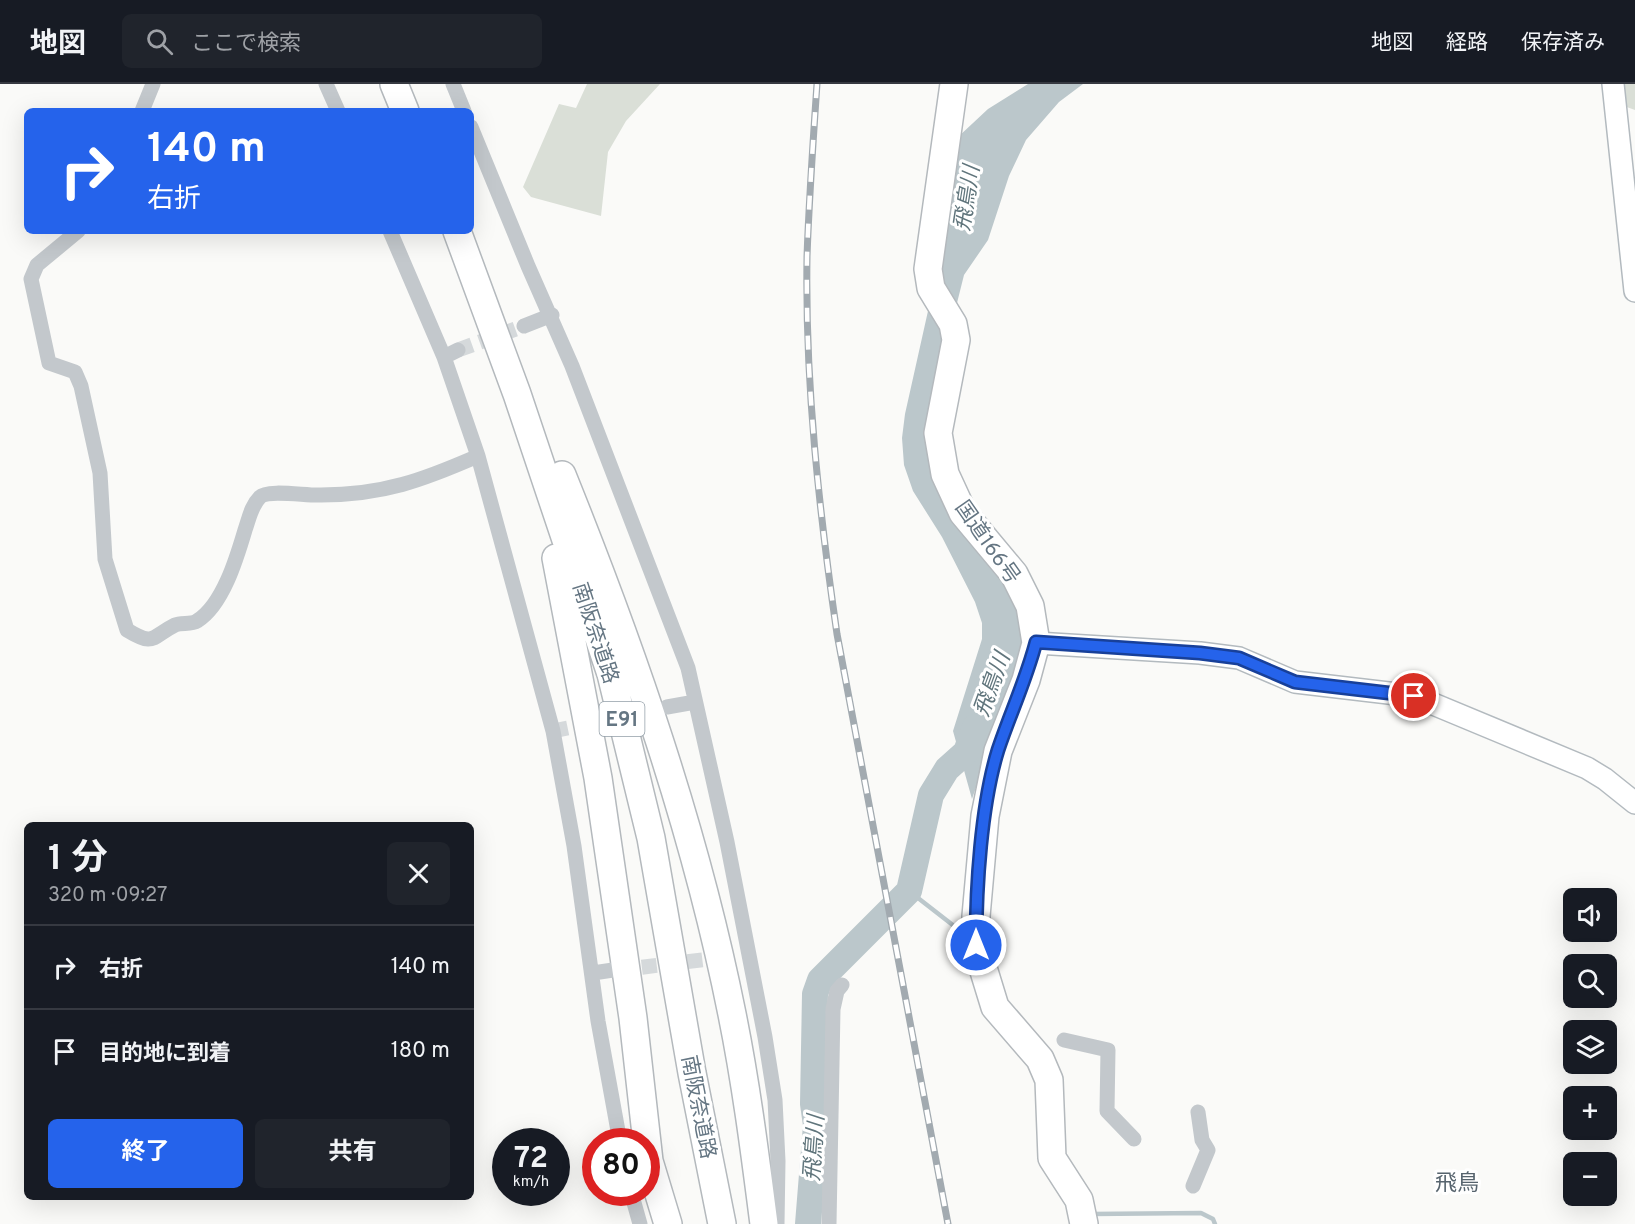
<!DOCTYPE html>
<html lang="ja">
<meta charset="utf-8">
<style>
:root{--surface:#171b24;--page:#20242c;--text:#f1f3f6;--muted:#9ea1a6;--line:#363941;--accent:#2563eb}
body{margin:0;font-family:Overpass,"Noto Sans JP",sans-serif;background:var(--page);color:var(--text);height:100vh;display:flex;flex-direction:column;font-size:22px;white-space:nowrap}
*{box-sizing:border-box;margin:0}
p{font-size:20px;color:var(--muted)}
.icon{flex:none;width:33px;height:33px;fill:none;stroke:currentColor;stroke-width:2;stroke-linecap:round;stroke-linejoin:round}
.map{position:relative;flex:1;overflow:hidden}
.drawer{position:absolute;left:24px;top:738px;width:450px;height:378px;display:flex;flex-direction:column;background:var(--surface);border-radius:9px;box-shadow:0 6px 24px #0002}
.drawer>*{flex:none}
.top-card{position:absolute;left:24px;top:24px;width:450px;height:126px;border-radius:9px;box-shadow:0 6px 24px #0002;background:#2563eb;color:#fff;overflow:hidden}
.tools{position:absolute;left:1563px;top:804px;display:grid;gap:12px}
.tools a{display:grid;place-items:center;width:54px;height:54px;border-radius:9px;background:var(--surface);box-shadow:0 6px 24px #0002;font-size:30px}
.speed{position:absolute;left:492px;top:1044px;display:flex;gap:12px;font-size:30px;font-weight:700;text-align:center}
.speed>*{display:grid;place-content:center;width:78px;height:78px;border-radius:50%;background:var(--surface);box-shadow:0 6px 24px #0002;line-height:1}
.speed small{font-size:15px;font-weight:400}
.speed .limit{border:9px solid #d22;background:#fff;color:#111}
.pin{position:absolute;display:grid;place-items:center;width:51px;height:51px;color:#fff;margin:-26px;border:3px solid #fff;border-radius:50%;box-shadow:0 2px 6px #0007}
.me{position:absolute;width:66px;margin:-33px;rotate:0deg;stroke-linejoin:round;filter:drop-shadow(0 0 4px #0008)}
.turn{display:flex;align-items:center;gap:21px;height:126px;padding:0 24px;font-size:27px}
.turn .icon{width:78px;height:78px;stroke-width:2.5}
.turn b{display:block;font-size:42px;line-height:51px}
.round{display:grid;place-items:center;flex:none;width:63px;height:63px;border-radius:9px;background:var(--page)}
.head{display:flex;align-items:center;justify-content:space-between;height:102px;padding:0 24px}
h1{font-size:36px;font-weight:700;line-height:45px}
.action{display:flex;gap:12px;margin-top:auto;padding:12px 24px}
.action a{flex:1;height:69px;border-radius:9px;background:var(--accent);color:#fff;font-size:24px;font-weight:700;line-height:69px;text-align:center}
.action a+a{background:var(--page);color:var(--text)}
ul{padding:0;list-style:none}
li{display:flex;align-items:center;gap:18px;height:84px;padding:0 24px;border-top:2px solid var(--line)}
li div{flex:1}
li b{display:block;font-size:22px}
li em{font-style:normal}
header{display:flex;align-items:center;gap:36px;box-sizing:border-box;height:84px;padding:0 30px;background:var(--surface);border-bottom:2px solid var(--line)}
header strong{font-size:28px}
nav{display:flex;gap:33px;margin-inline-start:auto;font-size:21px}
.search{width:420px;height:54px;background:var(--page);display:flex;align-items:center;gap:15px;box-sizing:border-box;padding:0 21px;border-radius:9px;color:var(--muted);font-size:22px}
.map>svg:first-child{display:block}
</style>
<header>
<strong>地図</strong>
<div class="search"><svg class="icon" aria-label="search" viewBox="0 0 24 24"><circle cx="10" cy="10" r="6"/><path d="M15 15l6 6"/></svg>ここで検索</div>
<nav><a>地図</a><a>経路</a><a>保存済み</a></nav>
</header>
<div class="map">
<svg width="1635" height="1140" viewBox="0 0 1635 1140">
<rect width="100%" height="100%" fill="#fafaf8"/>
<path fill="#dadfd7" d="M587 0H660L626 37 608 68 601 132 531 113 523 103 559 20 576 24Z
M1624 0H1635V26L1624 22Z"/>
<path fill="#bbc7cb" d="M1028 0H1083L1059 18 1026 56 1009 92 988 156 964 191 945 267 932 334 1014 507 1026 557 972 715 953 647 982 555V539L975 518 942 453 913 407 904 381 902 354 905 330 930 218 958 53 988 25Z"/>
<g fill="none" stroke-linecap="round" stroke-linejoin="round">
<path stroke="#bbc7cb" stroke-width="4.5" d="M909 807 963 849 964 852
M1091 1130 1201 1129 1213 1135 1215 1140"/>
<path stroke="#bbc7cb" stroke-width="26" d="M808 1140 816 1041 813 1020 815 910 820 896 909 807 931 711 947 685 966 668 975 643"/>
<path stroke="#d5d9db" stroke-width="15" stroke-dasharray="15 8" stroke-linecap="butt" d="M458 266 524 242
M553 647 655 626
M619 886 726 873"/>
<defs>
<path id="secondary" d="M1613 0 1635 207
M1036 559 1200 569 1239 574 1295 598 1414 612 1587 684 1605 695 1635 719"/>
<path id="highway" d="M394 0 405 27
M954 0 928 185 931 204 953 240 956 256 938 349 945 390 963 429 1014 490 1030 522 1036 559 1026 596 998 667 985 732 976 832V861L995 923 1040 975 1049 996 1052 1074 1079 1116 1084 1140
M457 147 517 310 611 590 651 754 692 989 722 1140
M562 391C632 565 695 745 732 930 746 999 755 1070 764 1140
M556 474 598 694 633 934 649 1077 668 1140"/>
</defs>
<use href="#secondary" stroke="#b3babf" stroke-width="24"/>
<use href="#highway" stroke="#b4b9bd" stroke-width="30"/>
<path stroke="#c3c8cc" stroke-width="15" d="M326 0 338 27
M453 0 464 27
M142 27 153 0
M471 43 528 182 572 282 688 584 727 758 765 953 775 1016 778 1077 777 1140
M78 147 37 181 31 195 49 279 75 288 81 302 100 389 105 475 127 546C155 563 151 553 175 541 181 538 191 541 197 537 223 521 237 473 245 446 249 435 251 422 260 413 268 405 307 412 321 411 383 411 423 396 478 372
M390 147 444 273 478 372 553 647 574 762 598 937 620 1058
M524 242 552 231
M444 273 458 266
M667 623 695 618
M593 889 613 886
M1064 956 1108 966 1107 1027 1134 1055
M1193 1102 1208 1066 1202 1056 1198 1028
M631 1108 640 1140
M829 1140 833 925 837 907 842 901"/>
<use href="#secondary" stroke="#fff" stroke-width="21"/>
<use href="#highway" stroke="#fff" stroke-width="27"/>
<defs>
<path id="rail" d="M817 0C813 58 809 115 807 173 805 299 819 426 837 550L948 1140"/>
</defs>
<use href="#rail" stroke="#a2aab0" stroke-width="7"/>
<use href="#rail" stroke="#fff" stroke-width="4.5" stroke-dasharray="14" stroke-linecap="butt"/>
</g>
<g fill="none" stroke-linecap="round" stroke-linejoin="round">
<defs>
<path id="route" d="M976 861C976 803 981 721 998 666 1010 630 1026 596 1036 558L1200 569 1239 574 1295 598 1414 612"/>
</defs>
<use href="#route" stroke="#184099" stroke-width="15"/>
<use href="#route" stroke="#2563eb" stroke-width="10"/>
</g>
<g text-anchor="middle" stroke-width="6" stroke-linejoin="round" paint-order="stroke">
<rect fill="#fff" stroke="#939fa8" stroke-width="1.5" x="599.5" y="618" width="45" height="34" rx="4.5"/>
<g font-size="20" font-weight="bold" fill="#657683">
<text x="622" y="642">E91</text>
</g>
<g font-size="21" fill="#657683" stroke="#fff">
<text transform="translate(988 458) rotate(55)" y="7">国道166号</text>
<text transform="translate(596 549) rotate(72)" y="7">南阪奈道路</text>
<text transform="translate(699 1023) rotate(79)" y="7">南阪奈道路</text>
</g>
<g font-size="22" font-style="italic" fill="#60757c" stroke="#fff">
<text transform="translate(966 114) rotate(-81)" y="8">飛鳥川</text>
<text transform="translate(991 600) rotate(-70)" y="8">飛鳥川</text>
<text transform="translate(813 1064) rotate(-86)" y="8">飛鳥川</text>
</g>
<g font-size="22" fill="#57646e" stroke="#fff">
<text x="1457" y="1106">飛鳥</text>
</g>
</g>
</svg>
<div class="tools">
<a><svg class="icon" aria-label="sound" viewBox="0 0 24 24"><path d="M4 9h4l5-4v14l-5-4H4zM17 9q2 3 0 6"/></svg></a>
<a><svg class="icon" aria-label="search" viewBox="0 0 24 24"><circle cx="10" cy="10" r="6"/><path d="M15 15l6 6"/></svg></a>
<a><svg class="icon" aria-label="layers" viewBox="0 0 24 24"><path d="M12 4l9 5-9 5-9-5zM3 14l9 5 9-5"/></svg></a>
<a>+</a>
<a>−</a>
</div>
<div class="speed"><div>72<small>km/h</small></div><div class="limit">80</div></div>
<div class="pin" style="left:1414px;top:612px;background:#d93025"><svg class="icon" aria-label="arrive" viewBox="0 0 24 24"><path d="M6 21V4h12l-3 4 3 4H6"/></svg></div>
<svg class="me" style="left:976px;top:861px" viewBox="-20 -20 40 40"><circle r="17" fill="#2563eb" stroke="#fff" stroke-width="3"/><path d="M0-11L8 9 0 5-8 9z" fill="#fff"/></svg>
<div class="top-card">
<div class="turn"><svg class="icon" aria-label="right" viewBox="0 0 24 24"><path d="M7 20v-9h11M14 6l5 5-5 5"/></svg><div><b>140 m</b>右折</div></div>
</div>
<section class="drawer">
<div class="head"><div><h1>1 分</h1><p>320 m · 09:27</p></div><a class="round"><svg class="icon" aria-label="close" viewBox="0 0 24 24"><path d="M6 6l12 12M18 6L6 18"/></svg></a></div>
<ul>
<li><svg class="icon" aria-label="right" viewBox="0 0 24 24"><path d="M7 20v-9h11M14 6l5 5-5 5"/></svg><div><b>右折</b></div><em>140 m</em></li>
<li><svg class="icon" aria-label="arrive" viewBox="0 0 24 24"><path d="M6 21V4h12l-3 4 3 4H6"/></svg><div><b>目的地に到着</b></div><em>180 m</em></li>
</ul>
<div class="action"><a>終了</a><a>共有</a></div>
</section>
</div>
